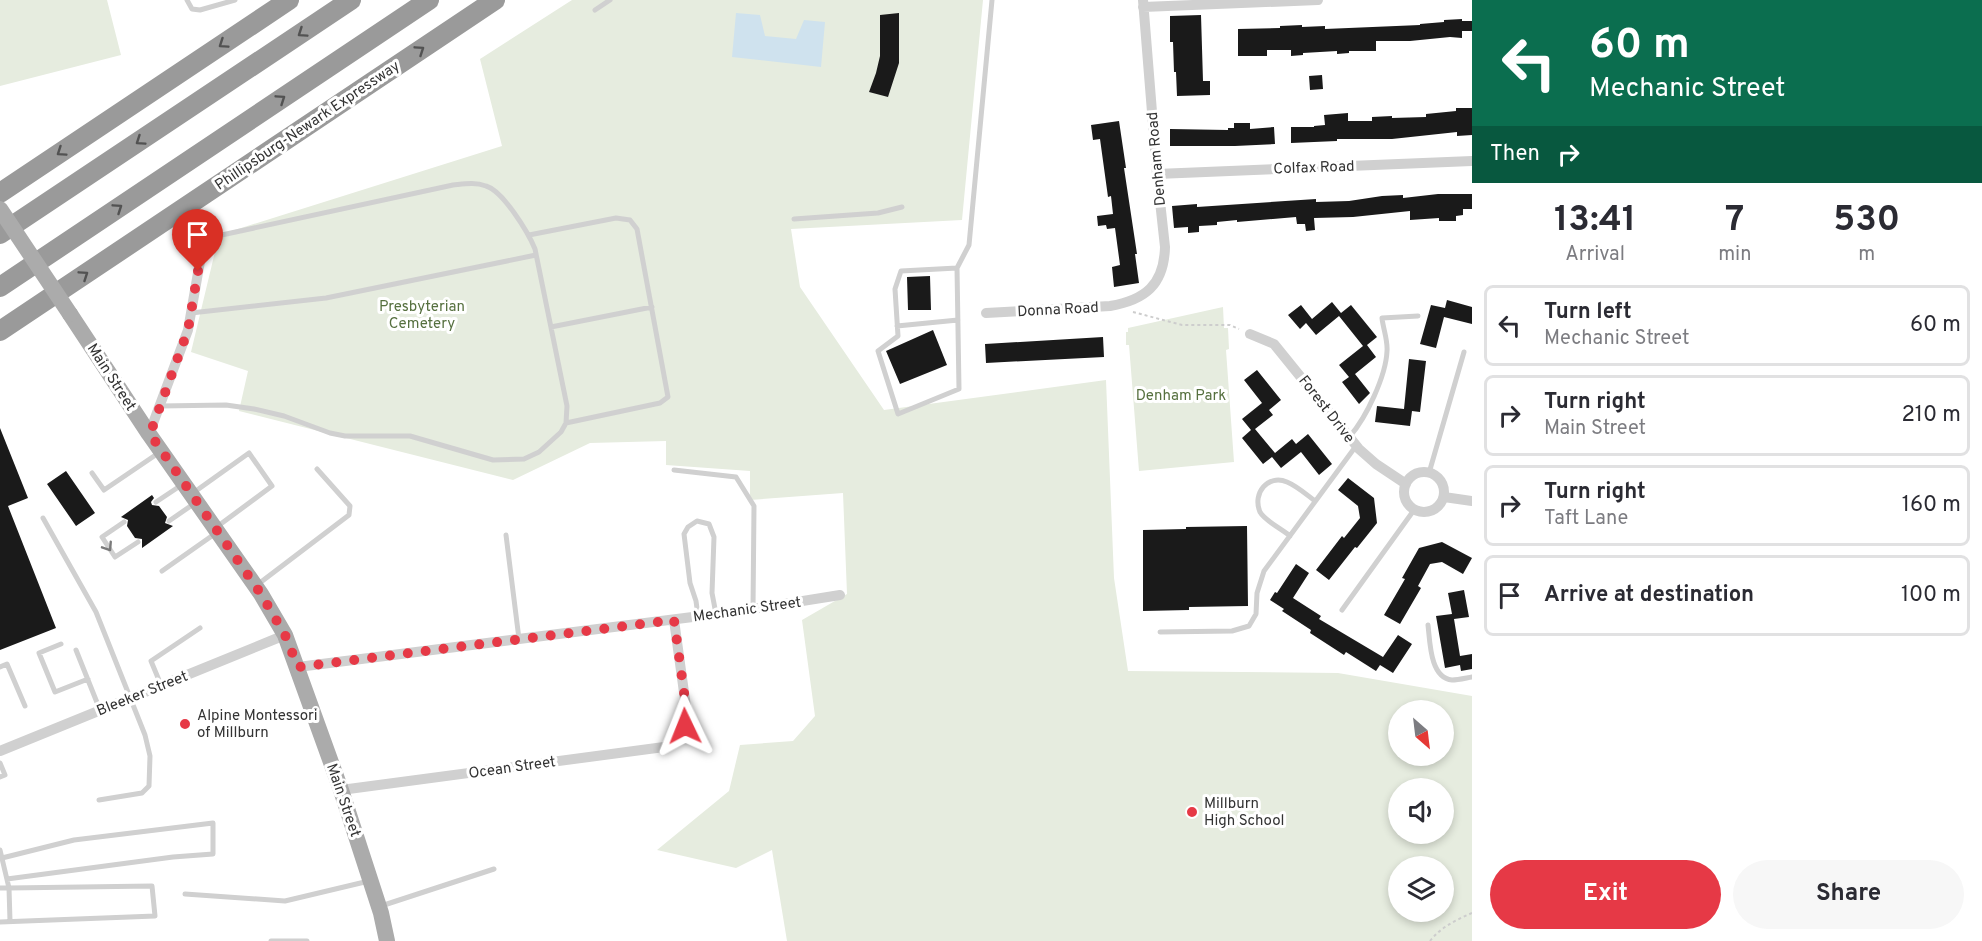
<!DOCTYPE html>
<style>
:root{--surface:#fff;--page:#f7f7f7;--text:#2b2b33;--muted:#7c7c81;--line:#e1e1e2;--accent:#e63946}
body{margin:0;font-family:Overpass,sans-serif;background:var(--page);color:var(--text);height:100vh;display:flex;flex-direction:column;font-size:22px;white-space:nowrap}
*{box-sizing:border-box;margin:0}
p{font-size:20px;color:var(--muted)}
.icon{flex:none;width:33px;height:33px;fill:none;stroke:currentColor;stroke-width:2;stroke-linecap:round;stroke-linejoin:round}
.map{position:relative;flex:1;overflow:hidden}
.details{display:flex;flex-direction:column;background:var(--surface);width:510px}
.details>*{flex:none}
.top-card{background:#0b6e4f;color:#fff;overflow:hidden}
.needle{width:39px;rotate:152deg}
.buttons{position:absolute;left:1388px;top:700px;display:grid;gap:12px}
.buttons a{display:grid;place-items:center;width:66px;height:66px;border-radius:50%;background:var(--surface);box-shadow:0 3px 9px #0003;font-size:30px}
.pin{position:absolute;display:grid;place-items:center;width:51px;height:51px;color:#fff;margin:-62px -26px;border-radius:50% 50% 50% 0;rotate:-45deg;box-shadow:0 0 6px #0007}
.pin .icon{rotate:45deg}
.me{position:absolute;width:66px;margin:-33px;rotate:358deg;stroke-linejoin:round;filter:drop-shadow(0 0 4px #0008)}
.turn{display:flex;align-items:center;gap:21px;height:126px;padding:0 18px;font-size:27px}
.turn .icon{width:78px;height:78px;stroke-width:2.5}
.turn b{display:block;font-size:42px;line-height:51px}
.then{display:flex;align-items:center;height:57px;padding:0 18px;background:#0003;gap:12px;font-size:22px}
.eta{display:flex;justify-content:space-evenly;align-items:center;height:102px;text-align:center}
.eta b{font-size:36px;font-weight:700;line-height:42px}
.cta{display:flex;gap:12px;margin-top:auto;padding:12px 18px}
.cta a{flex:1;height:69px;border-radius:36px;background:var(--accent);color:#fff;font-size:24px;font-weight:700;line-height:69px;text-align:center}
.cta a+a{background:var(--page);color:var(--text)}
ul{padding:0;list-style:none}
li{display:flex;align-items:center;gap:18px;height:81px;margin:0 12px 9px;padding:0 6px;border:3px solid var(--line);border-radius:9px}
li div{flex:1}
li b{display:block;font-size:22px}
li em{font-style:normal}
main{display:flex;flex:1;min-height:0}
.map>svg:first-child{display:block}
</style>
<main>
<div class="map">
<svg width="1472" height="941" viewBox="0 0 1472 941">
<rect width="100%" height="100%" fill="#fff"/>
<path fill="#e6ecdf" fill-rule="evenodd" d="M0 0H107L121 55 0 86Z
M572 0H983L962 220 791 229 800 287 884 410 1106 380 1114 578 1128 671 1338 673 1472 696V941H787L772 850 736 868 657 850 729 791 740 745 793 741 815 716 802 620 847 594 843 493 750 500V471L666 465V441L590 443 513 480 239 411 248 371 191 352 219 235 502 146 480 59ZM1398 711H1443V756H1398ZM1398 789H1443V834H1398ZM1398 867H1443V912H1398Z
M1223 307 1224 328H1228L1229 349 1226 350 1234 462 1139 471 1129 345H1126V332H1128V328Z"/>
<path fill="#cfe2ee" d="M736 13 760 15 765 36 796 39 804 20 825 22 821 67 732 57Z"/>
<path fill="#1a1a1a" d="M899 13V63L888 97 869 92 876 73 880 56V15Z
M1201 15 1203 81H1210V95L1177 96 1176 72H1174L1173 42H1170V16Z
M1462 19V21H1472V31H1462V38L1450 37 1410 41H1376V51H1349V53L1337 54V51L1303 53V55L1291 56V50H1267V56H1238V29L1280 28V26L1302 25V27L1325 26V29L1420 25V24L1444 22V20Z
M1322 75 1323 89 1310 90 1309 76Z
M1456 108H1472V135L1457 136V132L1392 139H1337V141L1291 143V127H1314V126L1325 125 1324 115 1348 113V121H1372V117L1392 116V118L1426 117V114L1456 111Z
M1119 121 1126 168H1124L1137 254H1135L1139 283 1114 287 1112 267 1120 265 1115 228 1107 229 1106 225 1098 226 1097 216 1113 214 1111 196 1108 197 1100 139 1093 140 1091 125Z
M1234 123H1250V129L1274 127 1275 144 1235 146H1170V129L1228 130V128H1234Z
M1438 194H1472V209H1463V215L1456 216V221H1439V218L1410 220V211L1353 217 1314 218 1315 230 1306 231 1305 224H1297L1296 217 1237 222V220L1217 222V225L1199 226V232L1188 233V227L1174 228 1172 206 1197 204V207L1316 199V202L1349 201 1382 196 1403 195V198Z
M930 276 931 310H908L907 277Z
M1447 300 1472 307V324L1444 317 1436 348 1420 344 1431 305 1445 308Z
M1332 302 1341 313 1351 305 1377 337 1367 345 1376 357 1355 374 1370 393 1359 404 1342 382 1349 377 1339 365 1363 346 1339 316 1316 335 1306 323 1300 329 1288 315 1301 305 1312 319Z
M933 330 947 365 900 384 886 351Z
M1103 337 1104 357 986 363 985 344Z
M1409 359 1426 361 1420 412 1412 411 1410 426 1375 422 1377 406 1404 409Z
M1257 370 1281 400 1269 410 1273 415 1255 429 1275 453 1292 439 1296 444 1308 434 1332 464 1319 475 1301 452 1281 468 1272 457 1263 464 1242 438 1251 430 1242 419 1262 403 1244 380Z
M0 428 28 498 8 506 56 628 0 650Z
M66 471 95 513 76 526 47 484Z
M1348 478 1374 498 1377 523 1357 548 1355 547 1329 580 1316 570 1342 536 1344 538 1360 518 1358 506 1338 490Z
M152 495 154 498 151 502 152 505 159 506 167 517 165 523 173 526 142 548V539L135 538 127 526 128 520 121 517Z
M1247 526 1248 606 1189 607V610L1143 611V530L1186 529V527Z
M1442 542 1472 558 1463 574 1442 562 1430 564 1418 586 1421 588 1400 624 1384 615 1405 579 1402 578 1419 548Z
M1296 564 1309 573 1293 598 1321 616 1319 619 1383 657 1398 635 1412 644 1393 673 1380 665 1376 671 1346 652 1344 655 1310 633 1311 630 1282 611 1284 609 1270 600 1275 592 1277 593Z
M1464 590 1469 617 1454 619 1460 656 1472 654V669L1461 671 1460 665 1445 668 1436 616 1452 614 1448 593Z"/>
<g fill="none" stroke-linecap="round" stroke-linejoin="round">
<path stroke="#cdcdcd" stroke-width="2" stroke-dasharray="3 3" stroke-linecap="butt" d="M1133 312 1182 325H1230L1239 329
M1430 941C1441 927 1456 920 1472 913"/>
<path stroke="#d0d0d0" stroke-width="5" d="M187 0 192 9 200 10 235 0
M595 10 610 0
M794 219 878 213 902 207
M529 235 616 218 630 220 637 229 668 397 660 403 566 423
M957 268 901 271 895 289 898 336 878 351 898 414 959 389 957 268 969 245 992 0
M191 313 326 298 536 255
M897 326 958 320
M551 327 652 307
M160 406 226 405 254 409 284 416 330 433 345 436H410L493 460 524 459 539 452 561 432 566 423 567 406 535 249C528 232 503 191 486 186 475 182 464 184 453 185L217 236 202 250
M1350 436C1366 418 1386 376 1387 351 1388 341 1383 328 1382 318L1418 316
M674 470 736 477 754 506 753 609
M92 473 104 490 160 452
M1429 473 1464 352
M193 493 249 453 272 486 218 526
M156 502 183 484
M43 518 96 612 145 735 150 756 149 786 142 793 99 800
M169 521 195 503
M124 522 102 537 115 557 138 542
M506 535 519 639
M1290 536C1282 529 1265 521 1260 512 1252 493 1268 474 1287 482 1297 486 1307 495 1315 501
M162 571 216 533
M257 585 349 515 350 506 317 469
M1342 610 1414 510
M698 616 696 601 690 583 684 534 688 527 697 521 709 524 714 537 712 593 716 614
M1428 625C1430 642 1430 678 1452 680 1458 680 1466 678 1472 677
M1160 632 1232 631 1249 626 1256 614 1257 593 1264 571 1356 446
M61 644 39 653 55 692 88 679
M76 650 100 710
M0 667 7 664 25 706
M161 685 151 661 200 628
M0 763 5 775 0 777
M0 850 9 888 152 886 155 916 0 922
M2 858 74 840 213 823V854L173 857 7 879
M0 888H9L10 921
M185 894 285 901 369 881
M381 906 494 869
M271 941H307"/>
<path stroke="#d0d0d0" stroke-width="10" d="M1143 7 1318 0
M1157 174 1472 161
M986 313 1110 306C1145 300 1164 285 1165 247L1157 174 1143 0
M1250 334 1274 344 1359 449 1376 464 1406 484
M149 434 188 330 202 250
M1404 492a20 20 0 1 1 40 0a20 20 0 1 1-40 0Z
M1444 497 1472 501
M298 667 740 611 840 595
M0 751 285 635
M341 790 664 747C680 740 685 730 687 714L674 620"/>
<path stroke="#ababab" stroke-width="16" d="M70 314 149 434 261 594 285 635 341 790 381 913 387 941"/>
<path stroke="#9a9a9a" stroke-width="20" d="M0 193 289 0
M0 234 351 0
M0 287 429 0
M0 331 495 0"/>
<path stroke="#ababab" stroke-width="16" d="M0 209 70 314"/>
</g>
<defs><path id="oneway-chevron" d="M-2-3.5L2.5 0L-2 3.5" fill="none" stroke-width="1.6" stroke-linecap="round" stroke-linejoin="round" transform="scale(1.5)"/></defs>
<g stroke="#525252">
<use href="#oneway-chevron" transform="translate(302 33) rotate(146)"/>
<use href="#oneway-chevron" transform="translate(223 44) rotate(146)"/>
<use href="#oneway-chevron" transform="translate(420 50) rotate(-34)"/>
<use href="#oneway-chevron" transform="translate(281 99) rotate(-34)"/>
<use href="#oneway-chevron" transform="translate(140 141) rotate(146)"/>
<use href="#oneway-chevron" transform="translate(61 152) rotate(146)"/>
<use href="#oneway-chevron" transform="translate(118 208) rotate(-34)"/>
<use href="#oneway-chevron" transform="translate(84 275) rotate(-34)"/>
</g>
<use stroke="#7a7a7a" href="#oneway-chevron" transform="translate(108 547) rotate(57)"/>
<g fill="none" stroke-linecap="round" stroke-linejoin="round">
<path stroke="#e63946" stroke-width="10" stroke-dasharray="0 18" d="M198 271 188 330 150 434 261 594 285 635 298 667 674 620 687 714 685 726"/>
</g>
<g fill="#e63946" stroke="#fff" stroke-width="2">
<circle cx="185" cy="724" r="6"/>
<circle cx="1192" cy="812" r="6"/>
</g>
<g text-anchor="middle" stroke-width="6" stroke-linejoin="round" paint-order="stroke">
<g font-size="15" fill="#333" stroke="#fff">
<text transform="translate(307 125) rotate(-34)" y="5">Phillipsburg-Newark Expressway</text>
<text transform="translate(1156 159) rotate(-95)" y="5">Denham Road</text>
<text transform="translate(1314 167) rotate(-2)" y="5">Colfax Road</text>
<text transform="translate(1058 309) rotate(-3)" y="5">Donna Road</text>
<text transform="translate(112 377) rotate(57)" y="5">Main Street</text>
<text transform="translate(1327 409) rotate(52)" y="5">Forest Drive</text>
<text transform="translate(747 609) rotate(-8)" y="5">Mechanic Street</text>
<text transform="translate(142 693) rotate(-22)" y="5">Bleeker Street</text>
<text transform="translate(512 767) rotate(-8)" y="5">Ocean Street</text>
<text transform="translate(344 800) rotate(71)" y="5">Main Street</text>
</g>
<g font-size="15" fill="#56703f" stroke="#fff">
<text x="422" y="311">Presbyterian<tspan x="422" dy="17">Cemetery</tspan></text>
<text x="1181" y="400">Denham Park</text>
</g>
<g font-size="15" fill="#333" stroke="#fff" text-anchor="start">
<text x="197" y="720">Alpine Montessori<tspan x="197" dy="17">of Millburn</tspan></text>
<text x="1204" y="808">Millburn<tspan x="1204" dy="17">High School</tspan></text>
</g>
</g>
</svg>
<div class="buttons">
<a><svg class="needle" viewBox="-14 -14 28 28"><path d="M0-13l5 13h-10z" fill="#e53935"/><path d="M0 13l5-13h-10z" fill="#7c7c81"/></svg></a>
<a><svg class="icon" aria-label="sound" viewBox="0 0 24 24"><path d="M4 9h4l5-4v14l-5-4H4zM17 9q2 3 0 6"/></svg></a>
<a><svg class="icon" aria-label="layers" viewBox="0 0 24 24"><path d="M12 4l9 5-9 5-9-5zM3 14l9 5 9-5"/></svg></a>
</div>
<div class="pin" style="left:198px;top:271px;background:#d93025"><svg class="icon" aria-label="arrive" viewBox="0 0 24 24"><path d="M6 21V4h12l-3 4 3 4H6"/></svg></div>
<svg class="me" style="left:685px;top:726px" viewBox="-20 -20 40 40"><path d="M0-17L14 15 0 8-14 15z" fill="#e63946" stroke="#fff" stroke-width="4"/></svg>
</div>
<section class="details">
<div class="top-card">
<div class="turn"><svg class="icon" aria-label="left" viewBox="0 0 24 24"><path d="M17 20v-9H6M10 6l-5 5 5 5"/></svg><div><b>60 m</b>Mechanic Street</div></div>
<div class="then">Then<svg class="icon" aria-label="right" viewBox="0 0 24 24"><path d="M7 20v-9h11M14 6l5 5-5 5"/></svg></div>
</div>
<div class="eta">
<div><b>13:41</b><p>Arrival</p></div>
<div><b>7</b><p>min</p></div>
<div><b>530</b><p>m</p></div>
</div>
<ul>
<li><svg class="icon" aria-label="left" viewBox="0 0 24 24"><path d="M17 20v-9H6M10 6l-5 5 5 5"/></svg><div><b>Turn left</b><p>Mechanic Street</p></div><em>60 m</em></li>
<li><svg class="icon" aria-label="right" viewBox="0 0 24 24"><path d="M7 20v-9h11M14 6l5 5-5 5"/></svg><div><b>Turn right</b><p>Main Street</p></div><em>210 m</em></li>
<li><svg class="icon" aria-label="right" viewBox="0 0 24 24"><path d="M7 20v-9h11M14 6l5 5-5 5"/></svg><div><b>Turn right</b><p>Taft Lane</p></div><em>160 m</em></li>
<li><svg class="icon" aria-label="arrive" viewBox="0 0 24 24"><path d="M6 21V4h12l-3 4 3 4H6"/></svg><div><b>Arrive at destination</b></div><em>100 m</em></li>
</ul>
<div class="cta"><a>Exit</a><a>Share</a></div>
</section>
</main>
